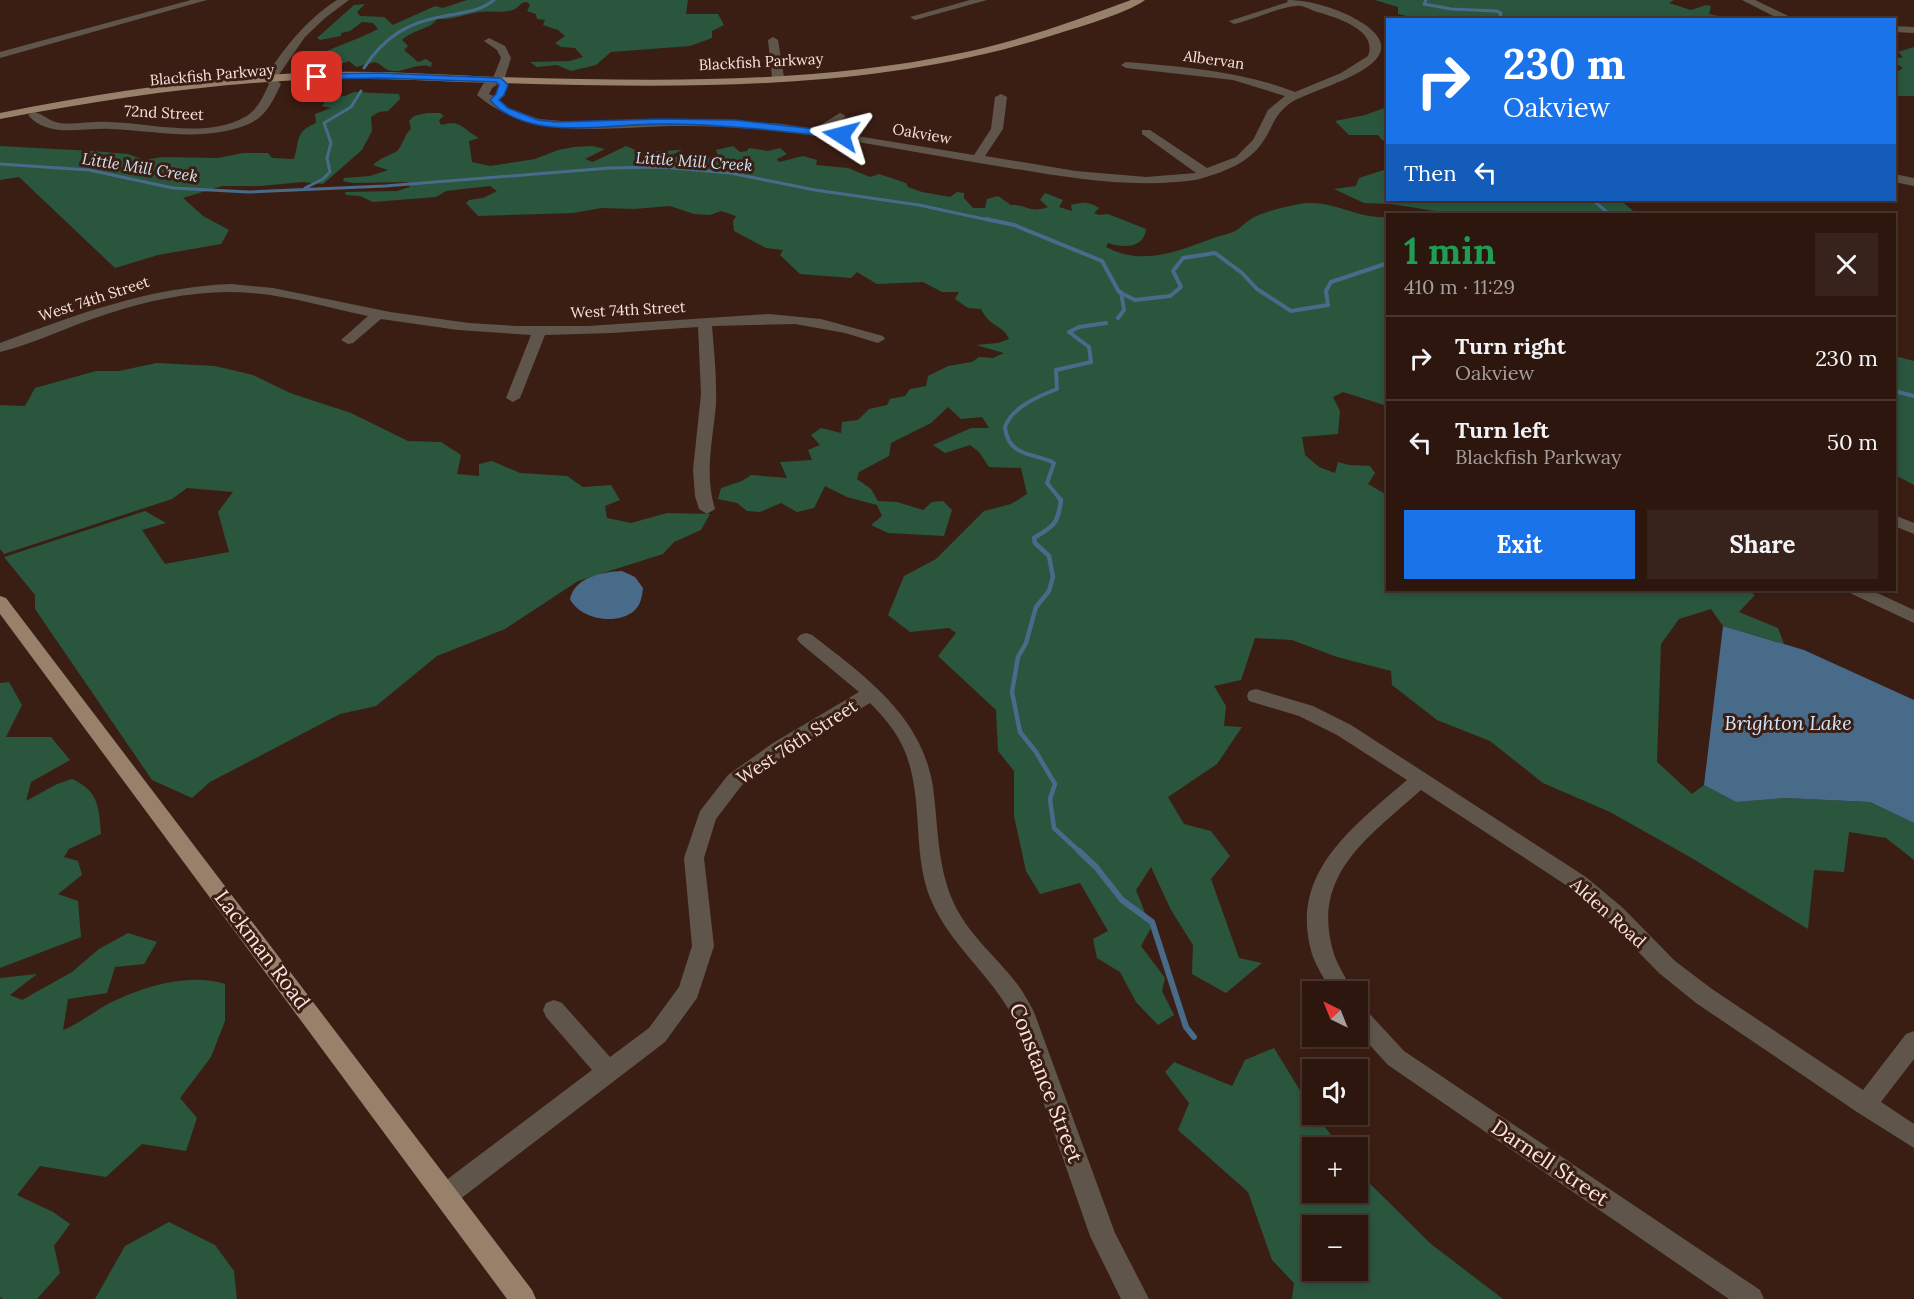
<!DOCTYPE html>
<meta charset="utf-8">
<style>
:root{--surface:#2c160e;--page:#38231c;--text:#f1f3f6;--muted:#a69f9e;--line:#48352e;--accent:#1a73e8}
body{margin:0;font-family:Lora,serif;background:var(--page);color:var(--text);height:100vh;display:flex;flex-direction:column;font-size:22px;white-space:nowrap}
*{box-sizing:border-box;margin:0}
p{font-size:20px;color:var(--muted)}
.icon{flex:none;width:33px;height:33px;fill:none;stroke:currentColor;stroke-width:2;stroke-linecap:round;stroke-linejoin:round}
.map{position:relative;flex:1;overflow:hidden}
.details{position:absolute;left:1386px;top:213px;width:510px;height:378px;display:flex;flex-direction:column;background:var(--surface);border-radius:0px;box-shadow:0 3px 9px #0003,0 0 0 2px var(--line)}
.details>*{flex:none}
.guide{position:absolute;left:1386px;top:18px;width:510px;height:183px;border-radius:0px;box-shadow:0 3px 9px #0003,0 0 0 2px var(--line);background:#1a73e8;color:#fff;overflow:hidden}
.needle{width:39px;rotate:317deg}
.fabs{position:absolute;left:1302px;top:981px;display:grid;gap:12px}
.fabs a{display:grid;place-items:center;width:66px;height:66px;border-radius:0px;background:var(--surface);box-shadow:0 3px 9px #0003,0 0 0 2px var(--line);font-size:30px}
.pin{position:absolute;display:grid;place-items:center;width:51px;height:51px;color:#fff;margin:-26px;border-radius:12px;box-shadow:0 3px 9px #0006}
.me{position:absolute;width:66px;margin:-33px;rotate:279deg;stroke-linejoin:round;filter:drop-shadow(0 0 4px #0008)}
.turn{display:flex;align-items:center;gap:21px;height:126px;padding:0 18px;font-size:27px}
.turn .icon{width:78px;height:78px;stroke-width:2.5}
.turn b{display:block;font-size:42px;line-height:51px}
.then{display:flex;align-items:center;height:57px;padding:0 18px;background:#0003;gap:12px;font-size:22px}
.round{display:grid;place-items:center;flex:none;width:63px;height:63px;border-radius:0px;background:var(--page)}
.summary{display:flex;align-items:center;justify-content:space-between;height:102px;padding:0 18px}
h1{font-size:36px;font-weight:800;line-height:45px;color:#1e9e55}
.cta{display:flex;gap:12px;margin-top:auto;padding:12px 18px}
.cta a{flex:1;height:69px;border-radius:0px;background:var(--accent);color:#fff;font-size:24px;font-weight:800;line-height:69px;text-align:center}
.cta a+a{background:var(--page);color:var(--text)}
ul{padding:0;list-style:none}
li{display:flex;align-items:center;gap:18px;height:84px;padding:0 18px;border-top:2px solid var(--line)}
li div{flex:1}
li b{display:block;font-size:22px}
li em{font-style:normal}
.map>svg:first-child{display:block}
</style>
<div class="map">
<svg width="1914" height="1299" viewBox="0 0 1914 1299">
<rect width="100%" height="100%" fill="#3b1e13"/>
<path fill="#2a563e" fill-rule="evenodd" d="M467 0H688L686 14H718L724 25 712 31V38L690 46 611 52 596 65 571 71 557 65 537 67 530 62 570 61 583 57 575 48 561 47 555 43 565 36 558 30 543 25 545 20 537 19 536 14 527 11 530 5 527 2C520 2 520 6 515 9 504 14 491 10 480 12 465 14 453 20 437 19 430 30 413 29 402 40L408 46 404 50 418 62 426 59 432 63 431 67C417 61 402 75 388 70 384 68 380 64 375 62L356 67 349 61 323 70 305 69 304 63C327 48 354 42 378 29L373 23 362 22 350 31 341 33V36L320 40 317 38 354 5 365 4 357 12 360 16 384 17 393 25 435 6 443 8Z
M1375 0H1674L1669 3 1691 10 1706 5 1711 6 1709 14 1733 19 1746 16 1749 18 1690 20 1681 16 1676 20H1423L1398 14V7Z
M1914 47V96H1895V70L1898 71 1903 68 1895 63V59L1903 57 1898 52Z
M354 92 399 94 400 99 388 111 379 112 371 117 372 131 362 150 323 184 302 182 261 186H222L183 198 203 216 229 230 221 244 158 255 115 268 19 177 0 180V146L92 151 128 154 144 160 163 157 218 158 243 153H268L272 158 294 159C300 139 295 132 316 123L315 114 331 108 322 106 328 97 345 96Z
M1387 107V141L1382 140 1378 135H1349L1335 121 1365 115Z
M427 113H440L444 116 439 120 441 125C462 119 463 130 479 138L469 141 472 162 490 166 535 159 558 150 574 147 592 146 605 149 585 159 593 162 626 146 650 156 657 151 682 150 670 156 697 160 718 156 716 150 733 146 740 152 747 151 749 148 768 151 780 148 787 154 777 159 779 162 803 156 817 160 816 165 848 168 870 177 879 174 906 183 908 187 922 192 950 197 957 192 964 193V198L973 208H985L987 199 998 196 1011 205C1027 204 1028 214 1048 207L1040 200 1045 193 1063 200 1059 207 1072 211 1071 205C1083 202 1088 201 1099 208L1094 213 1099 215 1108 214 1146 229C1144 249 1123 248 1108 243L1106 247C1141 266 1176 252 1211 239 1218 236 1226 235 1233 232 1239 230 1244 223 1251 219 1259 213 1297 203 1308 203 1336 202 1360 219 1387 217V406L1343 392 1333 397 1340 411 1338 434 1302 437 1305 455 1319 467 1335 473 1338 462 1349 465 1370 466 1375 473 1368 484 1387 495 1388 590H1748L1755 595 1739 612 1778 628 1784 644 1723 626 1711 609 1679 619 1661 644 1657 762 1692 794 1704 785 1736 802 1785 798 1870 802 1914 823V860L1886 838 1849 832 1844 872 1814 870 1808 929 1690 857 1610 812 1543 783 1490 741 1437 720 1392 685 1391 671 1337 657 1292 640 1255 638 1241 680 1214 686 1226 706 1224 726 1242 727 1217 764 1168 797 1184 824 1211 831 1230 856 1211 879 1239 958 1262 963 1226 993 1192 974 1193 945 1171 910 1151 867 1136 890 1151 928 1141 946 1165 978 1162 991 1174 1015 1158 1025 1136 1002 1120 972 1097 958 1093 939 1108 931 1080 883 1040 894 1026 871 1014 816V771L998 751 996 710 938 656 956 633 949 628 910 632 888 615 904 576 936 559 984 511 1011 504 1027 494 1021 468 989 467 979 452 970 445 945 453 933 445 971 428H989L982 417 961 419 948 407 931 423 891 443 889 456 859 472 857 479 871 489 878 501 897 502 923 510 932 502 943 501 952 510 944 536 888 533 871 525 882 516 877 505 847 497 825 486 814 508 797 512 781 503 760 512 747 511 737 503 718 499 721 488 742 481 751 475 787 478 780 462 812 460 808 450 820 445 811 435 821 428 841 433 842 422 858 420 869 409 887 405 890 399 905 396 910 389 926 386 928 376 948 366 972 362 979 357 993 358 1004 353 976 345 998 343 1009 339C1003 324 991 329 981 309L968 308 955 299 959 292H942L923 282 877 284 857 272 851 278 800 274 780 255 783 250 766 248 734 231 733 221 736 216 721 211 710 215 694 214 670 206 634 209 601 208 573 213 478 216 466 203 469 200 483 198 497 191 490 186 446 191 436 197 373 202 360 196 346 195 345 192 397 191 410 187 407 182 353 183 343 181 344 178 370 176 388 170 373 165C382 156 393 155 398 150 404 143 404 135 411 129L409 121 414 116Z
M1387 169 1388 200H1620L1637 214H1454L1391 204 1364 203 1334 189 1356 186 1359 178Z
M1895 356 1914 361V485L1895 475Z
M157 363 215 366 253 375 290 393 351 413 408 441 441 442 461 455 457 474 479 476V464L492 461 520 473 567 476 583 487 611 485 620 500 605 506 607 518 631 523 667 513 710 514 701 530 674 542 663 554 578 581 505 629 437 656 376 706 340 714 210 782 192 798 152 780 35 609V595L4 557 145 511 166 523 142 530 165 564 229 552 218 512 233 492 187 488 172 499 4 554 0 549V405L25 406 35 388 96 371H119Z
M9 682 22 705 6 737H51L70 760 31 782 26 801 57 784 72 779C99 791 99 808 101 834L69 849 64 857 78 861 82 875 58 894 78 901 81 937 0 968V683Z
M128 933 157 942 144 964 115 967 107 993 68 999 63 1030C81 1023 98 1008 116 1000 149 985 190 973 225 984V1021L211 1057 180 1098 197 1118 186 1151 142 1144 106 1177 40 1166 17 1195 53 1212 70 1224 54 1246 60 1273 37 1299H3L0 1297V978L37 974 10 995 22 1000 72 972 99 949Z
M1274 1048 1312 1110V1114L1316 1115 1340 1147 1312 1148V1192H1358V1172L1431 1244 1503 1299H1292L1294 1283 1272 1260 1248 1192 1178 1130 1189 1103 1165 1072 1174 1062 1232 1086 1245 1060ZM1312 1226H1358V1270H1312Z
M169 1222 215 1245 234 1271 237 1299H95L125 1246Z"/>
<path fill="#486b8a" d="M622 571 635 577 643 588C642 596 641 605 634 611 616 626 580 619 570 599 575 577 602 572 622 571Z
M1723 626 1804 650 1914 700V823L1870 802 1785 798 1736 802 1704 785Z"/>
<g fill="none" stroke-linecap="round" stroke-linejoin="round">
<path stroke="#486b8a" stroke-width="3" d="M1426 0 1424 4 1451 9 1496 11 1501 13 1499 20
M364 68C384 37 408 22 445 16 463 12 479 12 494 0
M0 164 89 170 173 188 248 192 385 186 610 168 662 167 730 173 815 190 919 205 993 221
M305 188 323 179 330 172 327 158 331 143 324 123 351 107 361 91
M1593 200 1609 214"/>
<path stroke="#486b8a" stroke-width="4" d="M986 219 1014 225 1102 261 1119 292 1135 300 1170 296 1181 287 1173 271 1183 258 1215 253 1242 273 1257 289 1291 311 1328 305 1326 291 1331 282 1388 263
M1118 318 1124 310 1121 292
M1894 391 1914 396
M1060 499 1047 483 1054 463C1036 453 1008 458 1005 427 1012 407 1039 396 1057 389L1056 370 1091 362 1089 347 1069 332 1079 327 1106 323"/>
<path stroke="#486b8a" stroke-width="4.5" d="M1059 498 1061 500C1058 524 1054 526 1034 538L1035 543 1049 556 1053 577 1049 591 1036 607 1026 643 1018 657 1012 692 1020 732 1036 752 1055 784 1050 799 1054 828 1080 852"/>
<path stroke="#486b8a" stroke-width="6" d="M1079 851 1096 867 1122 900 1152 922 1186 1027 1194 1037"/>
<path fill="#5f554a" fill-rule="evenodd" d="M191 0H207L0 58V52Z
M337 0H349L325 18 305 37 276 79 281 84C274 99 267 115 251 123 206 143 158 131 111 129 84 127 48 139 28 115L34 112C43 114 49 121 59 123 75 125 92 121 109 122 151 123 206 139 245 117 258 109 263 97 269 84L264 79C284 48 306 20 337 0Z
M970 0H987L915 20 910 17Z
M1287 0C1312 0 1343 10 1364 24 1424 65 1310 88 1289 104 1273 116 1273 128 1262 143 1248 163 1226 171 1203 178 1194 181 1185 181 1176 182 1118 187 1060 176 1003 167 893 149 782 124 670 126 605 128 529 140 477 95L483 84 493 78 501 58 497 50 484 41 489 38 505 46 511 58 504 80 492 88 489 94 498 98 508 108 539 119 573 122 709 119 783 124 814 129 840 113 846 116 844 118 826 131 974 155 991 129 995 97 1001 94 1007 97 1003 129 985 156 1076 171 1146 177 1196 173 1142 134V130H1150L1207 168 1236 157 1253 140 1268 110 1285 96 1233 80 1126 68 1121 65 1126 62C1184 67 1241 71 1295 92L1341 73 1368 56C1379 29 1332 16 1314 11 1309 9 1302 5 1296 6 1280 7 1252 20 1234 24L1229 21 1288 2Z
M1742 0H1755L1797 20H1781Z
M1894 26 1914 27V33L1894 32Z
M773 37 778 40 784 77 778 80 772 77 768 40Z
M1894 174 1914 178V186L1894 182Z
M231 284 273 288 390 312 469 323 516 326H588L769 314 821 319 883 336 885 339 878 343 845 333 795 324 712 326C714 352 717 378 716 404 713 440 704 473 715 509L707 514 699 509 695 496 693 470 701 394 698 327 612 333 545 335 520 398 513 402 506 398 531 335 458 330 381 319 353 343 348 344 341 340 368 316C329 308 291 296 251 293 202 289 154 299 107 314 71 325 37 343 0 352V343C75 315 149 287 231 284Z
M1894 515 1914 523V534L1894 526Z
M1849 590H1871L1914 610V623L1852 594Z
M806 633 812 635C865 676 922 716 933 787 938 824 937 863 952 899 966 933 996 956 1018 985 1024 993 1029 1003 1034 1012L1115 1233 1149 1299H1121L1090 1236 1015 1021C993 976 951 947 931 900 911 852 925 795 903 747 895 730 883 716 870 703L787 753 742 785 716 819 704 858 714 946 697 998 665 1042 455 1203 446 1207 437 1203 434 1195 437 1187 592 1070 546 1017 543 1010 546 1003 554 1000 562 1003 610 1057 649 1028 679 987 692 946 684 858 700 811 728 775 773 743 859 692 800 643 797 639 800 635Z
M1256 689 1313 706 1351 725 1586 877 1623 908 1675 961 1712 989 1863 1090 1906 1034 1914 1031V1059L1881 1102 1914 1124V1148L1857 1112 1696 1003 1659 973 1607 920 1572 889 1421 790C1370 836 1309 875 1334 954 1338 967 1347 979 1353 992H1331C1325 979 1316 967 1312 954 1288 873 1353 827 1407 780L1337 735 1299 716 1249 701 1247 696 1249 691Z
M1358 1007 1366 1010 1404 1051 1760 1290 1764 1299H1729L1388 1065 1358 1032Z"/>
<path fill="#97816b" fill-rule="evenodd" d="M1131 0H1145C1126 14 1072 29 1047 37 871 92 681 88 498 83 444 82 390 78 335 79 222 81 111 98 0 119V113C111 91 223 74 336 72 390 71 443 75 497 77 651 81 810 85 961 53 1019 41 1075 21 1131 0Z
M0 596 6 598 532 1290 536 1299H507L0 614Z"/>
</g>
<path fill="#1a73e8" stroke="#114b97" stroke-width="1.5" d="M380 73 501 78 508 85 504 95 499 100 508 108 538 120 557 122 661 119 735 120 841 132 845 135 841 138C781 131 722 124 662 124 621 124 578 132 538 125 520 121 501 114 490 100L496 94 499 85 496 82 380 78 317 79 313 77 317 74Z"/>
<g text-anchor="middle" stroke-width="6" stroke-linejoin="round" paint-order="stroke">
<g font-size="15" fill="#f8e4dd" stroke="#3b1e13">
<text transform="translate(1214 60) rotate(8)" y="5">Albervan</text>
<text transform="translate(761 62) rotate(-3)" y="5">Blackfish Parkway</text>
<text transform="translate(212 75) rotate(-5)" y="5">Blackfish Parkway</text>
<text transform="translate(164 113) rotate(3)" y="5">72nd Street</text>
<text transform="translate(922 134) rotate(10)" y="5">Oakview</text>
<text transform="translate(94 299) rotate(-18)" y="5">West 74th Street</text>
<text transform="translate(628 310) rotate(-3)" y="5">West 74th Street</text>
</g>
<g font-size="16" font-style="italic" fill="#cfe5fa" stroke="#3b1e13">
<text transform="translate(694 161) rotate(4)" y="6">Little Mill Creek</text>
<text transform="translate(140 167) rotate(9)" y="6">Little Mill Creek</text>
</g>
<g font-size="18" fill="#f8e4dd" stroke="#3b1e13">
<text transform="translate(797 742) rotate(-33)" y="6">West 76th Street</text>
<text transform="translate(1608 913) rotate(42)" y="6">Alden Road</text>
</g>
<g font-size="20" font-style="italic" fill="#cfe5fa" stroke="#3b1e13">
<text x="1788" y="730">Brighton Lake</text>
</g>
<g font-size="21" fill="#f8e4dd" stroke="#3b1e13">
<text transform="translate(262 950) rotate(53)" y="7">Lackman Road</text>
<text transform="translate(1046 1083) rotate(69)" y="7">Constance Street</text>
<text transform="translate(1550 1163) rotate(34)" y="7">Darnell Street</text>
</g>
</g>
</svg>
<div class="fabs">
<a><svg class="needle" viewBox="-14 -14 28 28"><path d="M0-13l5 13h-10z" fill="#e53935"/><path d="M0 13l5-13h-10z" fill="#a69f9e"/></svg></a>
<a><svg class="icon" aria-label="sound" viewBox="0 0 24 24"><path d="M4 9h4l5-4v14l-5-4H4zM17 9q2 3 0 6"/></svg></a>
<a>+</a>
<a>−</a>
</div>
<div class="pin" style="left:317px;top:77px;background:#d93025"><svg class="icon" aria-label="arrive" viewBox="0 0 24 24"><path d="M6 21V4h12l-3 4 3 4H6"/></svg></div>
<svg class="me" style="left:841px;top:135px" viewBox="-20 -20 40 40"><path d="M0-17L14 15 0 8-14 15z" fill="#1a73e8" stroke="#fff" stroke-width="4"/></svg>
<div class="guide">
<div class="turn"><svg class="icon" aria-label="right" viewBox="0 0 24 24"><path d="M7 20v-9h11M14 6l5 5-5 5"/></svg><div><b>230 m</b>Oakview</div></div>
<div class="then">Then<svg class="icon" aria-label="left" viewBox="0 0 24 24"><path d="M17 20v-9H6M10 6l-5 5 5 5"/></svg></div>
</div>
<section class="details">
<div class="summary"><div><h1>1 min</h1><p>410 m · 11:29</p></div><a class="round"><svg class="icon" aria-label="close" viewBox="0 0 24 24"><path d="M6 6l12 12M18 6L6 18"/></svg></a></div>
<ul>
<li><svg class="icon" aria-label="right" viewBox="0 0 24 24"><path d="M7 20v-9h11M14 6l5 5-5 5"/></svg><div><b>Turn right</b><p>Oakview</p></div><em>230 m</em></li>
<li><svg class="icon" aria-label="left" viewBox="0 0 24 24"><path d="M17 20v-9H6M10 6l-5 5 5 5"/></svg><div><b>Turn left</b><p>Blackfish Parkway</p></div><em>50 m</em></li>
</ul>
<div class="cta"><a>Exit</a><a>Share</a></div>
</section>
</div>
